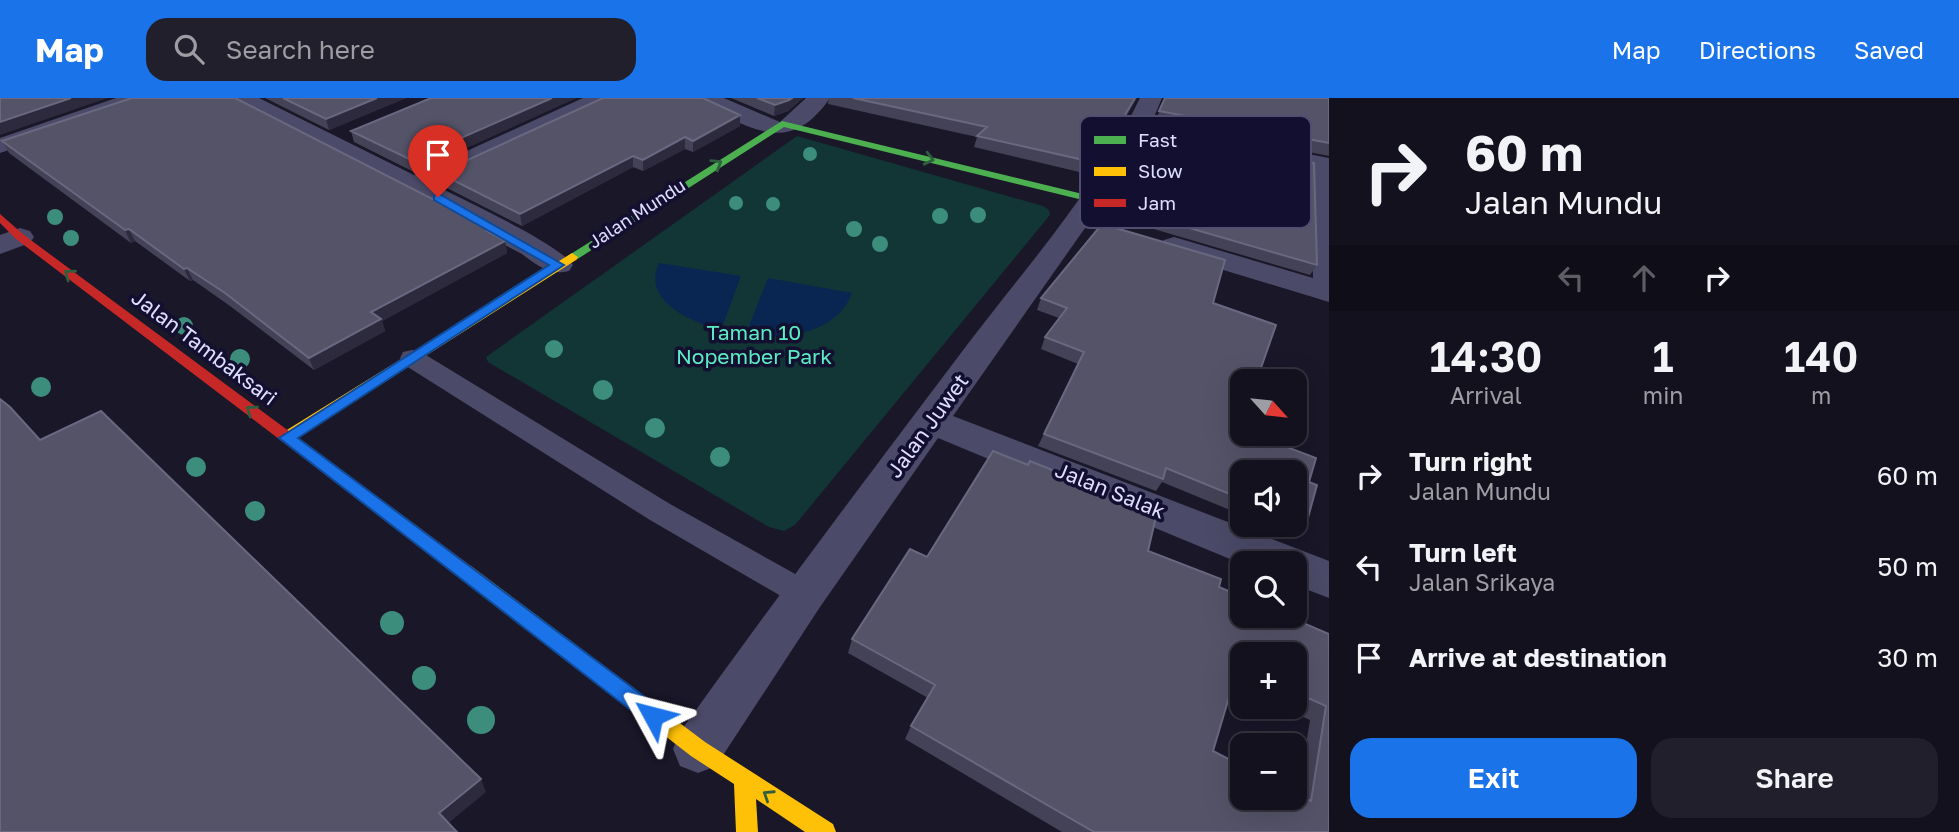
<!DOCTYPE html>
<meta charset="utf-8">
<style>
:root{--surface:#13111e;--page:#201f2b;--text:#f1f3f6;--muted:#9d9da4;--line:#32313c;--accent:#1a73e8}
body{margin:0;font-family:"Golos Text",sans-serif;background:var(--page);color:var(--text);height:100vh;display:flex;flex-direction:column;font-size:26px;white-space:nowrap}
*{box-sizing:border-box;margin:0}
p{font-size:23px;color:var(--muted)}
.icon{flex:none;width:38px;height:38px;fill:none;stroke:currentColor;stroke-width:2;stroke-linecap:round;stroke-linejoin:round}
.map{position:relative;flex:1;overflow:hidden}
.drawer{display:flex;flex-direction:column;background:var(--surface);width:630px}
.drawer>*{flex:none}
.guide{background:#13111e;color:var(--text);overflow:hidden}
.needle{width:46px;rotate:117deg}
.fabs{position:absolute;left:1230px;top:271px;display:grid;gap:14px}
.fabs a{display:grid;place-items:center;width:77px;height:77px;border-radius:14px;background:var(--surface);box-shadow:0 7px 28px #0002,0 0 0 2px var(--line);font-size:35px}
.pin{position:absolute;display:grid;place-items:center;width:60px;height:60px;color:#fff;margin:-72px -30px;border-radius:50% 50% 50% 0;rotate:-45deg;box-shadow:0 0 7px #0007}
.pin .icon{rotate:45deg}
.me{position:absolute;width:77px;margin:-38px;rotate:308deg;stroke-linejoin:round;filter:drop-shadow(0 0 5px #0008)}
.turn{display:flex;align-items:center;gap:24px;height:147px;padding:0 21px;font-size:32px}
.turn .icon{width:91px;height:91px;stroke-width:2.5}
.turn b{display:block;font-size:49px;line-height:60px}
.lanes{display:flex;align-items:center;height:66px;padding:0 21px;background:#0003;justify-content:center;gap:35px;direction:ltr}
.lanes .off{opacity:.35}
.eta{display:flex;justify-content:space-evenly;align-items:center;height:119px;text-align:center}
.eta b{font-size:42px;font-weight:600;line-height:49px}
.primary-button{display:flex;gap:14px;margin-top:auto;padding:14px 21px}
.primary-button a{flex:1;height:80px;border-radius:21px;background:var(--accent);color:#fff;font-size:28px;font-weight:600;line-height:80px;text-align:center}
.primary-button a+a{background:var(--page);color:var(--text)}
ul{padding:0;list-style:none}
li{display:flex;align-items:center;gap:21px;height:91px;padding:0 21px}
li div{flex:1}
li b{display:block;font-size:26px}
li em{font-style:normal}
header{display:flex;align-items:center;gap:42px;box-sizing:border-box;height:98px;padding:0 35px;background:var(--accent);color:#fff}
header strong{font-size:33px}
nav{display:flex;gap:38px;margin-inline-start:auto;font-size:24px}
.search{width:490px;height:63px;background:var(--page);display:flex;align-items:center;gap:18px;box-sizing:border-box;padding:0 24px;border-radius:21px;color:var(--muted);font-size:26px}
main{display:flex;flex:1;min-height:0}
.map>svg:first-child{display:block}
</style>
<header>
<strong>Map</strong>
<div class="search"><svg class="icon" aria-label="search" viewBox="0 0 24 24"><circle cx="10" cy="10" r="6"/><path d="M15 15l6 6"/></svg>Search here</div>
<nav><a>Map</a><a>Directions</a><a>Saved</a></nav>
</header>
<main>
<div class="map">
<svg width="1329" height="734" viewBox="0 0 1329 734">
<rect width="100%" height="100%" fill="#191728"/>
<path fill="#123535" d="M797 38 1043 108 1049 112 1050 117 795 427 784 433 769 429 488 264 486 259Z"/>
<path fill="#092652" d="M659 165 741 178 721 232C692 224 641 203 659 165Z
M768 180 852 195C837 237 782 241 745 238Z"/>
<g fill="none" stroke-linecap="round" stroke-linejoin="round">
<path fill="#4b4b69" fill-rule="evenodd" d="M412 252 421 254 670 406 815 487 820 496 815 505 804 509 793 505 650 422 403 266 400 260 403 254Z"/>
<path fill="#4b4b69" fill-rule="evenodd" d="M116 0H149L146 5 0 55V40Z
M230 0H259L414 77 583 0H613L610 5 435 87C463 102 558 145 573 167L569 173C549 178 537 167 522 156L233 5Z
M693 0H724L780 24 806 0H830C788 61 750 28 696 5Z
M1140 0H1162L1149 31 1092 120 953 318 1329 463V500L1295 487V466H1242L938 340 820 509 716 668 698 675 680 668 673 651 680 634C774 503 870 375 967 247 1027 168 1097 90 1140 0Z
M1263 47 1329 60V204L1164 154 1159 148 1164 142 1174 139 1313 180 1311 72 1254 60 1250 55 1254 50Z
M20 130 30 133 34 139 30 145 0 156V137Z"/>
<path fill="#4caf50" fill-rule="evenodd" d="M782 23 1091 98 1097 101 1091 104 784 29 576 162 572 163 566 159Z"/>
<path fill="#ffc107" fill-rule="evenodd" d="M572 155 578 159 576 162 292 343H282L279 339 282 335Z
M465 466 471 468 705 644 833 726 836 734H805L756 701 758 734H736L734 686 691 658 459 478 456 473 459 468Z"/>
<path fill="#c62828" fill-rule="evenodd" d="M0 116 24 137 471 468 474 473 471 478 465 480 459 478 16 141 0 125Z"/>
</g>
<g fill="#3d8d7d">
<circle cx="810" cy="56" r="7"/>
<circle cx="736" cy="105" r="7"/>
<circle cx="773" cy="106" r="7"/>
<circle cx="978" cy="117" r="8"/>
<circle cx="940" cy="118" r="8"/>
<circle cx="55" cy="119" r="8"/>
<circle cx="854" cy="131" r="8"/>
<circle cx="71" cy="140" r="8"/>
<circle cx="880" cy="146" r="8"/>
<circle cx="184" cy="228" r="9"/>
<circle cx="554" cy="251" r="9"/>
<circle cx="240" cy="261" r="10"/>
<circle cx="41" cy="289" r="10"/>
<circle cx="603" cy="292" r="10"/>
<circle cx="655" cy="330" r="10"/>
<circle cx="720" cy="359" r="10"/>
<circle cx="196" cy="369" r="10"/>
<circle cx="255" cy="413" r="10"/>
<circle cx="392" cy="525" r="12"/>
<circle cx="424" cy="580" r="12"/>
<circle cx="481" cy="622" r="14"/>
</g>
<path fill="#444256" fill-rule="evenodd" d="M265 0H406L329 32Z
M431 0 414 74 354 44 351 33Z
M731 0H803L788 13 774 18Z
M829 0H1137L1092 77 974 49 977 39 828 6Z
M1164 0H1329V58L1155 24 1164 1Z
M740 28 693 54 685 51 643 73 633 69 522 128 441 87 439 75Z
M1149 33 1317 167 1310 177 1113 119 1117 109 1135 87 1119 83 1123 73Z
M2 43 491 131 492 136 505 143 507 155 382 223 385 233 314 272 230 208 193 182 190 183 135 143 131 145 9 55Z
M1041 200 1213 205 1239 331 1309 384 1306 427 1296 439 1266 427H1295V374H1242V417L1162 384 1156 393 1038 348 1078 266 1041 251 1045 239 1059 220 1037 212Z
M1148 453 1219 489 1329 536V535V734H1062L905 641 911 628 928 600 848 555 852 541 927 459ZM1242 556H1295V609H1282L1310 622 1298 696 1213 653 1233 586 1242 591Z"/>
<path fill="#2c2a3c" d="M71 0H108L0 37V24Z
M377 0H406L329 32 326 21Z
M552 0H577L414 74 411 62Z
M792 0H803L788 13 774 18 775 7Z
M1135 0H1137L1092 77 1097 65Z
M740 17V28L693 54V43Z
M685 39V51L643 73V62Z
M633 58V69L522 128 520 116Z
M129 131 135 143 131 145 125 132Z
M505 143 507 155 382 223 385 233 314 272 309 260 371 214Z
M187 170 193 182 190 183 184 171Z
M481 681 486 694 445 728 439 715Z"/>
<path fill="#555368" stroke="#6a6880" stroke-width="2" fill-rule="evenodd" d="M0 0H71L0 24Z
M132 0H235L491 131 487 133 505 143 371 214 381 221 309 260 225 195 187 170 184 171 129 131 125 132 2 43Z
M283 0H377L326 21Z
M431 0H552L411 62 351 33Z
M603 0H703L740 17 693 43 685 39 643 62 633 58 520 116 439 75Z
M757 0H792L789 2 775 7Z
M853 0H1135L1097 65 977 38 987 29Z
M1165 0H1329V45L1159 13Z
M1149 33 1314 65 1317 167 1117 109 1142 78 1123 73Z
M1102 126 1225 162 1213 205 1276 227 1256 284H1242V320L1239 331 1242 332V336H1253L1316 360 1309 384 1317 387 1306 427 1295 423V374H1242V401L1166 370 1163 381 1044 336 1084 254 1045 239 1067 210 1041 200Z
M0 301 10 309 40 342 101 313 481 681 439 715 457 734H0Z
M993 353 1028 367 1030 363 1157 414 1148 453 1221 481 1219 489 1242 499V518H1287L1329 536V734H1094L911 628 935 587 852 541 910 451 927 459ZM1242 556H1295V594L1326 608 1311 703 1295 695V700H1242V668L1213 653 1238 569 1242 571Z"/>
<defs><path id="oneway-chevron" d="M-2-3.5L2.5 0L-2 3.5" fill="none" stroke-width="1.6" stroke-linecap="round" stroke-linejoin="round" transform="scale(1.75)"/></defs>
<g stroke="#305f40">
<use href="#oneway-chevron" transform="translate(929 61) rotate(14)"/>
<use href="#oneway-chevron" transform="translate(717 66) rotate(-32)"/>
<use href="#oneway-chevron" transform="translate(69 176) rotate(-143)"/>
<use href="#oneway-chevron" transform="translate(251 312) rotate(-143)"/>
<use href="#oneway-chevron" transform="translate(768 697) rotate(-147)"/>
</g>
<path fill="#1a73e8" stroke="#114b97" stroke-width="2" d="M434 97H441L564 167 298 340 661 611 664 618 661 624 653 627 646 624 279 340 549 167 434 102Z"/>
<g text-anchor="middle" stroke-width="7" stroke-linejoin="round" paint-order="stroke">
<g font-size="18" fill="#e0deff" stroke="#130f30">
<text transform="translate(637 116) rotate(-33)" y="6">Jalan Mundu</text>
</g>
<g font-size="21" fill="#5bedc2" stroke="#130f30">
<text x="754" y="242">Taman 10<tspan x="754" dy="24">Nopember Park</tspan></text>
</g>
<g font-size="21" fill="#e0deff" stroke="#130f30">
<text transform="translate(204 250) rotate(37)" y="7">Jalan Tambaksari</text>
<text transform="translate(928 328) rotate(-54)" y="7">Jalan Juwet</text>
<text transform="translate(1110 393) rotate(22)" y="7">Jalan Salak</text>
</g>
</g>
<rect x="1080" y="18" width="231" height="112" rx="10" fill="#130f30" stroke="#504d6e" stroke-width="2"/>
<rect x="1094" y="38" width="32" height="8" fill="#4caf50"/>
<rect x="1094" y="69" width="32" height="9" fill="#ffc107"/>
<rect x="1094" y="101" width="32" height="8" fill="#c62828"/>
<g font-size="19" fill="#e0deff">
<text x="1138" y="49">Fast</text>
<text x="1138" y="80">Slow</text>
<text x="1138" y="112">Jam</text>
</g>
</svg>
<div class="fabs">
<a><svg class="needle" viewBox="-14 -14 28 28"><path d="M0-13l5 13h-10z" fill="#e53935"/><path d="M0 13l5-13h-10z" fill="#9d9da4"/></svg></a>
<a><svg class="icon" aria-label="sound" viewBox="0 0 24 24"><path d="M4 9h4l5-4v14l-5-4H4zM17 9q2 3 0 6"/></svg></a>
<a><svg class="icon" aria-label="search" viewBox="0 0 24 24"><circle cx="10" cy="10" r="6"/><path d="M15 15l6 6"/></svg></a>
<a>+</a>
<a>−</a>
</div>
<div class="pin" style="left:438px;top:99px;background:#d93025"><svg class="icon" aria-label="arrive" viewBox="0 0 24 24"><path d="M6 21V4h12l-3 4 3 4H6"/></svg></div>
<svg class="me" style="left:653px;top:618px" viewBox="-20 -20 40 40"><path d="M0-17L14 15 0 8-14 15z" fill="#1a73e8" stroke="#fff" stroke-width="4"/></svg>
</div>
<section class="drawer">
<div class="guide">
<div class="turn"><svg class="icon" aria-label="right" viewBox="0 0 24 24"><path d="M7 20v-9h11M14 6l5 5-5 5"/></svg><div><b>60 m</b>Jalan Mundu</div></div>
<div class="lanes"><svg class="icon off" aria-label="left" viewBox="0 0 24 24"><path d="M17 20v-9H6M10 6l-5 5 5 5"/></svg><svg class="icon off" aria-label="ahead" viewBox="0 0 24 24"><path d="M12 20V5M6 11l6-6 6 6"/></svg><svg class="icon" aria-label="right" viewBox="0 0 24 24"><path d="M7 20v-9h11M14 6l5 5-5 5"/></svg></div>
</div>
<div class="eta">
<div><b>14:30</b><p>Arrival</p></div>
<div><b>1</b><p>min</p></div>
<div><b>140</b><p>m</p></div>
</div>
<ul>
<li><svg class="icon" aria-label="right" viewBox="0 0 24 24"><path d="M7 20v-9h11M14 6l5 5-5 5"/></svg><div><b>Turn right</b><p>Jalan Mundu</p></div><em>60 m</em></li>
<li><svg class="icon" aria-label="left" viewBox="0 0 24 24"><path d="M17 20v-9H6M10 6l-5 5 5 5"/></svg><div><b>Turn left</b><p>Jalan Srikaya</p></div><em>50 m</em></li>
<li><svg class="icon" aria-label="arrive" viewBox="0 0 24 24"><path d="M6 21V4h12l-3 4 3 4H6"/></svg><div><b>Arrive at destination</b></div><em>30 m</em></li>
</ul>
<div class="primary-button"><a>Exit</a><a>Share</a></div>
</section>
</main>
